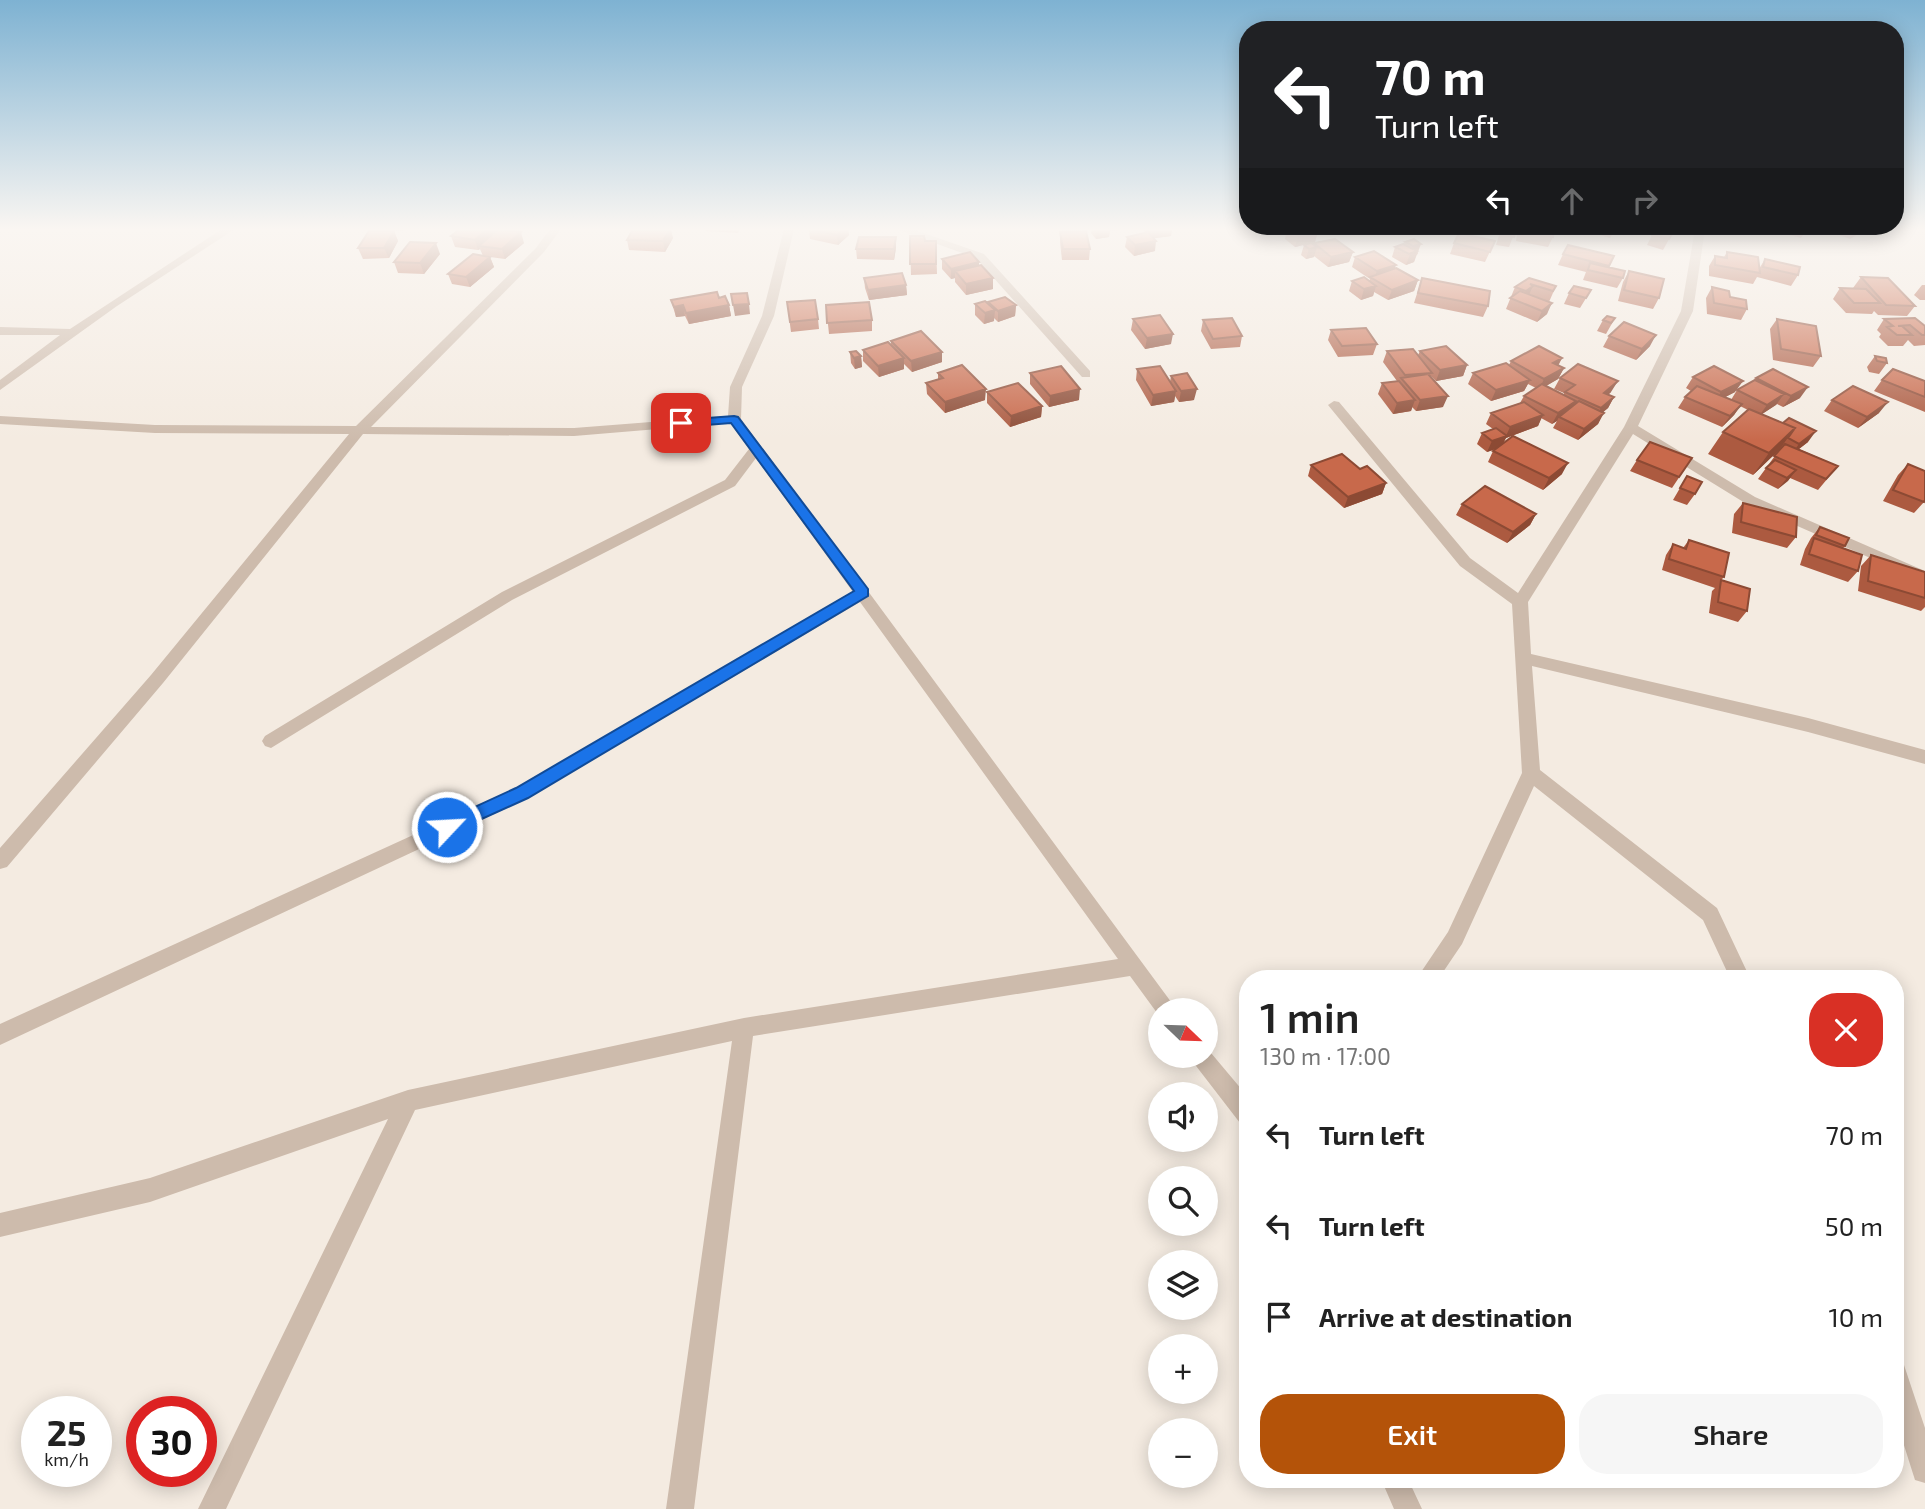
<!DOCTYPE html>
<meta charset="utf-8">
<style>
:root{--surface:#fff;--page:#f6f6f6;--text:#222;--muted:#767676;--accent:#b45309}
body{margin:0;font-family:"Exo 2",sans-serif;background:var(--page);color:var(--text);height:100vh;display:flex;flex-direction:column;font-size:26px;white-space:nowrap}
*{box-sizing:border-box;margin:0}
p{font-size:23px;color:var(--muted)}
.icon{flex:none;width:38px;height:38px;fill:none;stroke:currentColor;stroke-width:2;stroke-linecap:round;stroke-linejoin:round}
.map{position:relative;flex:1;overflow:hidden}
.details{position:absolute;left:1239px;top:970px;width:665px;height:518px;display:flex;flex-direction:column;background:var(--surface);border-radius:28px;box-shadow:0 4px 18px #0003}
.details>*{flex:none}
.banner{position:absolute;left:1239px;top:21px;width:665px;height:214px;border-radius:28px;box-shadow:0 4px 18px #0003;background:#202124;color:#fff;overflow:hidden}
.needle{width:46px;rotate:113deg}
.buttons{position:absolute;left:1148px;top:998px;display:grid;gap:14px}
.buttons a{display:grid;place-items:center;width:70px;height:70px;border-radius:50%;background:var(--surface);box-shadow:0 4px 18px #0003;font-size:35px}
.speed{position:absolute;left:21px;top:1396px;display:flex;gap:14px;font-size:35px;font-weight:700;text-align:center}
.speed>*{display:grid;place-content:center;width:91px;height:91px;border-radius:50%;background:var(--surface);box-shadow:0 4px 18px #0003;line-height:1}
.speed small{font-size:18px;font-weight:400}
.speed .limit{border:10px solid #d22;background:#fff;color:#111}
.pin{position:absolute;display:grid;place-items:center;width:60px;height:60px;color:#fff;margin:-30px;border-radius:14px;box-shadow:0 4px 10px #0006}
.me{position:absolute;width:77px;margin:-38px;rotate:65deg;stroke-linejoin:round;filter:drop-shadow(0 0 5px #0008)}
.turn{display:flex;align-items:center;gap:24px;height:147px;padding:0 21px;font-size:32px}
.turn .icon{width:91px;height:91px;stroke-width:2.5}
.turn b{display:block;font-size:49px;line-height:60px}
.lanes{display:flex;align-items:center;height:66px;padding:0 21px;background:#0003;justify-content:center;gap:35px;direction:ltr}
.lanes .off{opacity:.35}
.round{display:grid;place-items:center;flex:none;width:74px;height:74px;border-radius:28px;background:var(--page)}
.headline{display:flex;align-items:center;justify-content:space-between;height:119px;padding:0 21px}
h1{font-size:42px;font-weight:600;line-height:52px}
.cta{display:flex;gap:14px;margin-top:auto;padding:14px 21px}
.cta a{flex:1;height:80px;border-radius:28px;background:var(--accent);color:#fff;font-size:28px;font-weight:600;line-height:80px;text-align:center}
.cta a+a{background:var(--page);color:var(--text)}
ul{padding:0;list-style:none}
li{display:flex;align-items:center;gap:21px;height:91px;padding:0 21px}
li div{flex:1}
li b{display:block;font-size:26px}
li em{font-style:normal}
.map>svg:first-child{display:block}
</style>
<div class="map">
<svg width="1925" height="1509" viewBox="0 0 1925 1509">
<rect width="100%" height="100%" fill="#f4ebe1"/>
<g fill="none" stroke-linecap="round" stroke-linejoin="round">
<path fill="#cdbbac" fill-rule="evenodd" d="M222 229H235L117 306 0 390V380L60 335H0V327L70 329Z
M550 229H561L544 252 371 427 574 428 728 416 730 387 762 316 784 229H794L774 316 742 387 741 419 1177 1010H1160V1017L1130 976 753 1036 694 1509H666L732 1041 415 1110 226 1509H198L388 1119 150 1202 0 1237V1213L150 1178 408 1090 744 1018 1118 959 860 602 528 798 0 1045V1024L516 788 853 592 756 458 735 486 512 600 271 748 265 746 262 741 265 736 502 592 725 480 749 449 730 423 574 436 363 434 163 683 7 867 0 869V848L151 675 349 434 155 433 0 424V416L155 425 356 426 536 248Z
M896 229H912L984 254 1090 371V377H1082L976 258Z
M1695 229H1705L1693 311 1638 426 1755 497 1925 571V582L1745 503 1633 434 1528 602 1531 654 1808 718 1925 750V764L1808 732 1532 666 1540 770 1717 908 1750 978H1730L1703 920 1534 786 1462 944 1439 978H1417L1448 932 1522 773 1512 604 1460 566 1328 405 1334 401 1339 402 1470 558 1518 593 1624 427 1681 311Z
M1206 1047 1248 1097V1126L1240 1123 1193 1062 1190 1055H1206Z
M1895 1361 1904 1365 1925 1428V1483L1915 1480 1895 1417Z
M1381 1479H1408L1422 1509H1394Z"/>
</g>
<path fill="#ac5a40" d="M383 229H405L403 231Z
M705 229H740L738 233 705 231Z
M809 229H848L849 235 838 245 810 239Z
M1092 229H1126L1110 231 1109 237 1096 239 1091 233Z
M1143 229H1172L1171 236 1154 238 1155 251 1134 256 1125 247 1127 237 1145 233Z
M1287 229H1315L1318 231 1315 242 1295 247 1285 239Z
M1452 229H1482L1480 235Z
M1501 229H1516L1509 247 1496 245Z
M1518 229H1554L1553 237 1548 247 1516 241Z
M1580 229H1616L1610 238Z
M1655 229 1673 232 1663 250 1647 245Z
M1768 229H1807L1801 238Z
M1823 229H1861L1858 234 1850 239Z
M394 231 398 241 389 258 363 259 358 248Z
M1060 232 1090 249 1089 260H1062L1060 242Z
M451 236 524 243 505 259 490 257 494 267 470 287 452 284 448 274 483 256 480 249 478 250 455 247Z
M910 236 925 241H936L937 274 911 275Z
M896 237V248L894 260 857 259 856 249Z
M673 238 665 252 629 250 627 240Z
M1414 239 1418 254 1416 255 1414 262 1406 265 1392 257 1395 247 1404 244 1405 242Z
M1495 241 1485 262 1450 254 1454 243Z
M1314 243 1353 252 1349 262 1328 267 1314 256V257L1306 259 1301 255 1304 245H1314Z
M1727 252 1759 269 1765 259 1798 275 1791 286 1757 277 1753 284 1709 276V266L1715 256 1724 257Z
M440 254 424 274 398 273 394 262Z
M1563 254 1614 256 1608 268 1623 278 1617 288 1583 280 1586 272 1558 265Z
M1355 257 1395 268 1418 280 1414 291 1388 300 1374 292 1373 296 1361 300 1349 291 1352 281H1369L1370 279 1352 267Z
M942 259 979 266 993 289 966 295 955 282V278L951 279 942 269Z
M1629 271 1659 298 1653 309 1618 301 1623 282Z
M1861 277 1915 306 1907 316 1878 315 1874 311 1872 314 1846 313 1833 299 1840 288H1853Z
M864 278 906 285 907 295 869 300 865 288Z
M1422 278 1488 306 1483 317 1414 303Z
M1529 278 1556 286 1549 302 1547 314 1537 322 1506 309 1515 287Z
M1922 285H1925V300H1920L1914 295Z
M1712 287 1730 297 1747 309 1741 320 1707 314 1706 298Z
M1591 290 1580 308 1564 304 1569 293Z
M719 298 729 305 731 316 689 324 685 316 676 317 671 300Z
M787 302 818 319 819 329 791 332Z
M988 302 1016 305 1015 316 998 322 994 318V321L984 324 975 315V304H988Z
M826 305 872 320V331L829 334Z
M1615 318 1606 334 1597 331 1603 320Z
M1133 319 1171 344 1145 349 1131 330Z
M1777 319 1821 356 1813 367 1773 360 1770 329Z
M1884 319 1925 326V345L1914 346 1908 340 1903 346H1888L1879 337 1881 334 1877 330Z
M1203 320 1242 336 1240 347 1211 349 1201 331Z
M1331 330 1377 344 1373 355 1338 357 1328 340Z
M1609 336 1650 346 1636 360 1603 347Z
M891 341 942 362 912 372 904 364V369L879 377 863 361V350L891 345Z
M1387 351 1418 355 1420 351 1467 365 1463 376 1436 381 1431 376 1443 407 1416 411 1412 407 1411 411 1393 414 1378 394 1382 383 1397 381 1383 362Z
M850 352 861 356 862 367 855 369 851 363Z
M1875 356 1887 363 1879 374 1869 372 1867 367Z
M1562 358 1558 366 1564 368 1558 379 1546 386 1564 395V393L1554 389 1560 378 1611 392 1608 395 1614 397 1608 408 1603 412 1598 424 1578 440 1553 428 1557 421 1552 424 1541 418 1538 426 1506 438 1503 443 1562 474 1543 490 1488 462 1493 451 1496 449 1487 452 1477 444 1482 433 1493 429 1486 424 1491 413 1520 403 1524 396 1536 388 1528 384 1524 391 1491 401 1468 384 1473 373 1509 365 1511 361Z
M1137 369 1170 382 1171 376 1194 400 1179 402 1175 396 1174 402 1151 406 1136 380Z
M938 373 985 400 945 413 927 394 926 383 938 379Z
M1030 373 1079 400 1049 407 1030 384Z
M1693 377 1735 392 1725 397 1731 400 1737 390 1755 380 1756 378 1800 398 1783 407 1777 404 1762 414 1808 442 1799 449 1838 466 1818 490 1790 478 1778 489 1758 479 1780 449 1753 475 1708 454 1723 432 1748 410 1740 406 1734 415 1722 427 1678 408 1685 397 1691 391 1686 388Z
M1882 380 1925 381V412L1874 391Z
M987 392 1042 406 1041 417 1010 427 987 403Z
M1832 400 1879 413 1858 428 1824 411Z
M1692 458 1672 488 1630 471 1637 460Z
M1908 464 1924 502 1914 513 1883 501 1898 475Z
M1311 465 1360 469 1386 483 1382 494 1344 508 1308 476Z
M1687 476 1695 494 1687 505 1673 500Z
M1743 503 1796 537 1787 548 1732 533 1734 514Z
M1462 504 1536 514 1530 525 1507 543 1456 515Z
M1820 527 1845 546 1843 548 1858 571 1848 582 1800 565 1805 549 1811 538Z
M1689 540 1724 577 1721 580 1747 611 1738 622 1709 613 1712 591 1715 588 1662 570 1666 555 1673 544 1683 548Z
M1871 555 1925 572V607L1921 611 1858 591 1861 566Z"/>
<path fill="#8c4a34" d="M487 229H500L479 246 480 249 478 250 475 240Z
M670 229H671L673 238 665 252 663 241Z
M843 229H848L849 235 838 245 837 235Z
M1097 229H1110L1109 237 1096 239Z
M1151 229H1172L1171 236 1149 239Z
M1856 229H1861L1858 234 1850 239Z
M394 231 398 241 389 258 384 248Z
M1318 231 1315 242 1295 247 1298 236Z
M521 232 524 243 505 259 502 249Z
M896 237V248L894 260V249Z
M1156 241 1155 251 1134 256 1135 245Z
M436 243 440 254 424 274 420 263Z
M1421 244 1414 262 1406 265 1413 246Z
M1317 247 1314 257 1306 259 1309 249Z
M1353 252 1349 262 1328 267 1331 257Z
M490 257 494 267 470 287 466 277Z
M979 262V272L955 271V278L951 279V269Z
M1396 265 1392 276 1374 279 1377 271Z
M993 278V289L966 295V284Z
M1418 280 1414 291 1388 300 1392 290Z
M906 285 907 295 869 300 868 290Z
M1376 286 1373 296 1361 300 1364 289Z
M1533 286 1528 297 1521 302 1526 291Z
M1552 303 1547 314 1537 322 1542 311Z
M749 304 750 314 735 316 733 305Z
M683 305 685 316 676 317 674 307Z
M729 305 731 316 689 324 686 313Z
M1016 305 1015 316 998 322V311Z
M995 310 994 321 984 324 985 313Z
M1173 334 1171 344 1145 349 1147 338Z
M1656 335 1650 346 1636 360 1642 349Z
M942 352V362L912 372 911 361Z
M861 356 862 367 855 369 854 358Z
M904 358V369L879 377 878 366Z
M1562 358 1556 369 1553 363Z
M1467 365 1463 376 1436 381 1440 370Z
M1564 368 1558 379 1539 390 1544 379Z
M1530 380 1524 391 1491 401 1496 390Z
M1618 381 1611 392 1598 404 1604 393Z
M1743 381 1735 392 1714 403 1721 392Z
M1808 387 1800 398 1783 407 1791 396Z
M986 389 985 400 945 413V402Z
M1080 389 1079 400 1049 407 1050 396Z
M1197 389 1194 400 1179 402 1181 391Z
M1176 391 1174 402 1151 406 1153 395Z
M1784 394 1776 405 1759 416 1767 405Z
M1448 396 1443 407 1416 411 1420 400Z
M1614 397 1608 408 1595 419 1601 408Z
M1415 400 1411 411 1393 414 1397 403Z
M1576 401 1571 412 1559 417 1557 421 1552 424 1558 413Z
M1888 402 1879 413 1858 428 1867 417Z
M1742 404 1734 415 1722 427 1730 416Z
M1042 406 1041 417 1010 427 1011 416Z
M1604 413 1598 424 1578 440 1584 429Z
M1543 415 1538 426 1506 438 1501 447 1487 452 1492 441 1506 436 1510 427Z
M1795 428 1779 450 1753 475 1769 453Z
M1816 431 1808 442 1791 455 1799 444Z
M1568 463 1562 474 1543 490 1549 478Z
M1796 470 1788 481 1778 489 1787 478Z
M1386 483 1382 494 1344 508 1348 497Z
M1536 514 1530 525 1507 543 1513 532Z"/>
<path fill="#c8694b" stroke="#8c4a34" stroke-width="2" d="M460 229H487L475 240 451 236Z
M498 229 521 232 502 249 479 246Z
M633 229H670L663 241 627 240Z
M811 229H843L837 235Z
M1289 229H1315L1318 231 1298 236Z
M1502 229H1516L1514 237 1501 234Z
M1521 229H1554L1553 237 1520 231Z
M1655 229H1664L1673 232 1669 239 1652 235Z
M369 231H394L384 248H358Z
M1086 231 1090 249H1063L1060 232Z
M1148 232 1156 241 1135 245 1127 237Z
M1459 233 1495 241 1490 252 1454 243Z
M910 236H924L925 241H936V264H910Z
M859 237H896L894 249H856Z
M1335 239 1353 252 1331 257 1314 243Z
M1414 239 1421 244 1413 246 1405 242Z
M410 242 436 243 420 263 394 262Z
M1311 243 1317 247 1309 249 1304 245Z
M1403 244 1417 251 1409 254 1395 247Z
M1568 245 1614 256 1609 266 1563 254Z
M1374 251 1396 265 1377 271 1355 257Z
M970 252 979 262 951 269 942 259Z
M1727 252 1758 257 1760 273 1715 265V256L1727 258Z
M473 254 490 257 466 277 448 274Z
M1765 259 1800 267 1798 275 1763 267Z
M1590 263 1625 271 1623 278 1588 270Z
M981 265 993 278 966 284 955 271Z
M1396 268 1418 280 1392 290 1370 277Z
M1629 271 1664 279 1659 298 1624 290Z
M902 273 906 285 868 290 864 278Z
M1364 277 1376 286 1364 289 1352 281Z
M1861 277 1888 278 1915 306 1886 305Z
M1422 278 1490 291 1488 306 1418 293Z
M1529 278 1556 286 1553 291 1530 284 1533 286 1526 291 1515 287Z
M1574 286 1591 290 1586 298 1569 293Z
M1712 287 1729 291 1730 297 1746 300 1747 309 1714 303Z
M1840 288 1866 289 1880 303H1854Z
M1520 291 1552 303 1542 311 1510 298Z
M717 292 719 298 725 296 729 305 686 313 683 305 674 307 671 300Z
M747 293 749 304 733 305 731 294Z
M1005 297 1016 305 998 311 988 302Z
M815 300 818 319 790 322 787 302Z
M985 301 995 310 985 313 975 304Z
M869 302 872 320 827 323 826 305Z
M1160 315 1173 334 1147 338 1133 319Z
M1607 316 1615 318 1611 323 1603 320Z
M1232 318 1242 336 1213 339 1203 320Z
M1915 318 1925 326V335H1922L1910 325 1898 326H1902L1912 335H1897L1887 327 1893 326 1884 319Z
M1777 319 1816 326 1821 356 1781 349Z
M1624 322 1656 335 1642 349 1609 336Z
M1366 328 1377 344 1342 346 1331 330Z
M921 331 942 352 911 361 891 341Z
M888 342 904 358 878 366 863 350Z
M1446 346 1467 365 1440 370 1420 351Z
M1539 346 1562 358 1553 363 1564 368 1544 379 1511 361Z
M1413 349 1432 373 1405 375 1387 351Z
M856 351 861 356 854 358 850 352Z
M1875 356 1886 358 1887 363 1877 361Z
M1506 363 1530 380 1496 390 1473 373Z
M1578 364 1618 381 1604 393 1614 397 1601 408 1565 392 1575 385 1560 378Z
M962 365 986 389 945 402 926 383 943 378 938 373Z
M1061 366 1080 389 1050 396 1030 373Z
M1160 366 1176 391 1153 395 1137 369Z
M1714 366 1743 381 1721 392 1693 377Z
M1773 369 1808 387 1791 396 1756 378Z
M1893 369 1925 381V397L1882 380Z
M1187 373 1197 389 1181 391 1171 376Z
M1428 374 1448 396 1420 400 1401 378Z
M1755 380 1784 394 1767 405 1737 390Z
M1399 381 1415 400 1397 403 1382 383Z
M1018 383 1042 406 1011 416 987 392Z
M1542 384 1576 401 1558 413 1524 396Z
M1697 386 1742 404 1730 416 1685 397Z
M1853 386 1888 402 1867 417 1832 400Z
M1579 401 1604 413 1584 429 1559 417Z
M1524 402 1543 415 1510 427 1491 413Z
M1749 409 1795 428 1769 453 1723 432Z
M1789 418 1816 431 1799 444 1788 438 1795 428 1783 423Z
M1496 428 1507 436 1492 441 1482 433Z
M1513 436 1568 463 1549 478 1493 451Z
M1650 442 1692 458 1679 477 1637 460Z
M1785 444 1838 466 1826 479 1774 456Z
M1342 454 1360 469 1367 466 1386 483 1348 497 1311 465Z
M1775 460 1796 470 1787 478 1766 468Z
M1908 464 1925 471V500L1924 502 1893 490Z
M1687 476 1702 482 1695 494 1680 488Z
M1485 486 1536 514 1513 532 1462 504Z
M1743 503 1797 517 1796 537 1741 522Z
M1820 527 1849 538 1845 546 1816 535Z
M1814 538 1862 555 1858 571 1809 554Z
M1689 540 1729 553 1724 577 1669 559 1673 544 1686 549Z
M1871 555 1925 572V598L1868 581Z
M1721 580 1750 589 1747 611 1718 602Z"/>
<linearGradient id="sky" x2="0" y2="1"><stop stop-color="#7eb2d2"/><stop offset="0.52" stop-color="#faf6f2"/><stop offset="1" stop-color="#faf6f2" stop-opacity="0"/></linearGradient>
<rect width="1925" height="441" fill="url(#sky)"/>
<path fill="#1a73e8" stroke="#114b97" stroke-width="2" d="M734 416 738 417 868 589V596L528 798 453 832H442L439 827 442 822 516 788 854 591 731 423 681 427 675 423 681 420Z"/>
</svg>
<div class="buttons">
<a><svg class="needle" viewBox="-14 -14 28 28"><path d="M0-13l5 13h-10z" fill="#e53935"/><path d="M0 13l5-13h-10z" fill="#767676"/></svg></a>
<a><svg class="icon" aria-label="sound" viewBox="0 0 24 24"><path d="M4 9h4l5-4v14l-5-4H4zM17 9q2 3 0 6"/></svg></a>
<a><svg class="icon" aria-label="search" viewBox="0 0 24 24"><circle cx="10" cy="10" r="6"/><path d="M15 15l6 6"/></svg></a>
<a><svg class="icon" aria-label="layers" viewBox="0 0 24 24"><path d="M12 4l9 5-9 5-9-5zM3 14l9 5 9-5"/></svg></a>
<a>+</a>
<a>−</a>
</div>
<div class="speed"><div>25<small>km/h</small></div><div class="limit">30</div></div>
<div class="pin" style="left:681px;top:423px;background:#d93025"><svg class="icon" aria-label="arrive" viewBox="0 0 24 24"><path d="M6 21V4h12l-3 4 3 4H6"/></svg></div>
<svg class="me" style="left:447px;top:827px" viewBox="-20 -20 40 40"><circle r="17" fill="#1a73e8" stroke="#fff" stroke-width="3"/><path d="M0-11L8 9 0 5-8 9z" fill="#fff"/></svg>
<div class="banner">
<div class="turn"><svg class="icon" aria-label="left" viewBox="0 0 24 24"><path d="M17 20v-9H6M10 6l-5 5 5 5"/></svg><div><b>70 m</b>Turn left</div></div>
<div class="lanes"><svg class="icon" aria-label="left" viewBox="0 0 24 24"><path d="M17 20v-9H6M10 6l-5 5 5 5"/></svg><svg class="icon off" aria-label="ahead" viewBox="0 0 24 24"><path d="M12 20V5M6 11l6-6 6 6"/></svg><svg class="icon off" aria-label="right" viewBox="0 0 24 24"><path d="M7 20v-9h11M14 6l5 5-5 5"/></svg></div>
</div>
<section class="details">
<div class="headline"><div><h1>1 min</h1><p>130 m · 17:00</p></div><a class="round" style="background:#d93025;color:#fff"><svg class="icon" aria-label="close" viewBox="0 0 24 24"><path d="M6 6l12 12M18 6L6 18"/></svg></a></div>
<ul>
<li><svg class="icon" aria-label="left" viewBox="0 0 24 24"><path d="M17 20v-9H6M10 6l-5 5 5 5"/></svg><div><b>Turn left</b></div><em>70 m</em></li>
<li><svg class="icon" aria-label="left" viewBox="0 0 24 24"><path d="M17 20v-9H6M10 6l-5 5 5 5"/></svg><div><b>Turn left</b></div><em>50 m</em></li>
<li><svg class="icon" aria-label="arrive" viewBox="0 0 24 24"><path d="M6 21V4h12l-3 4 3 4H6"/></svg><div><b>Arrive at destination</b></div><em>10 m</em></li>
</ul>
<div class="cta"><a>Exit</a><a>Share</a></div>
</section>
</div>
